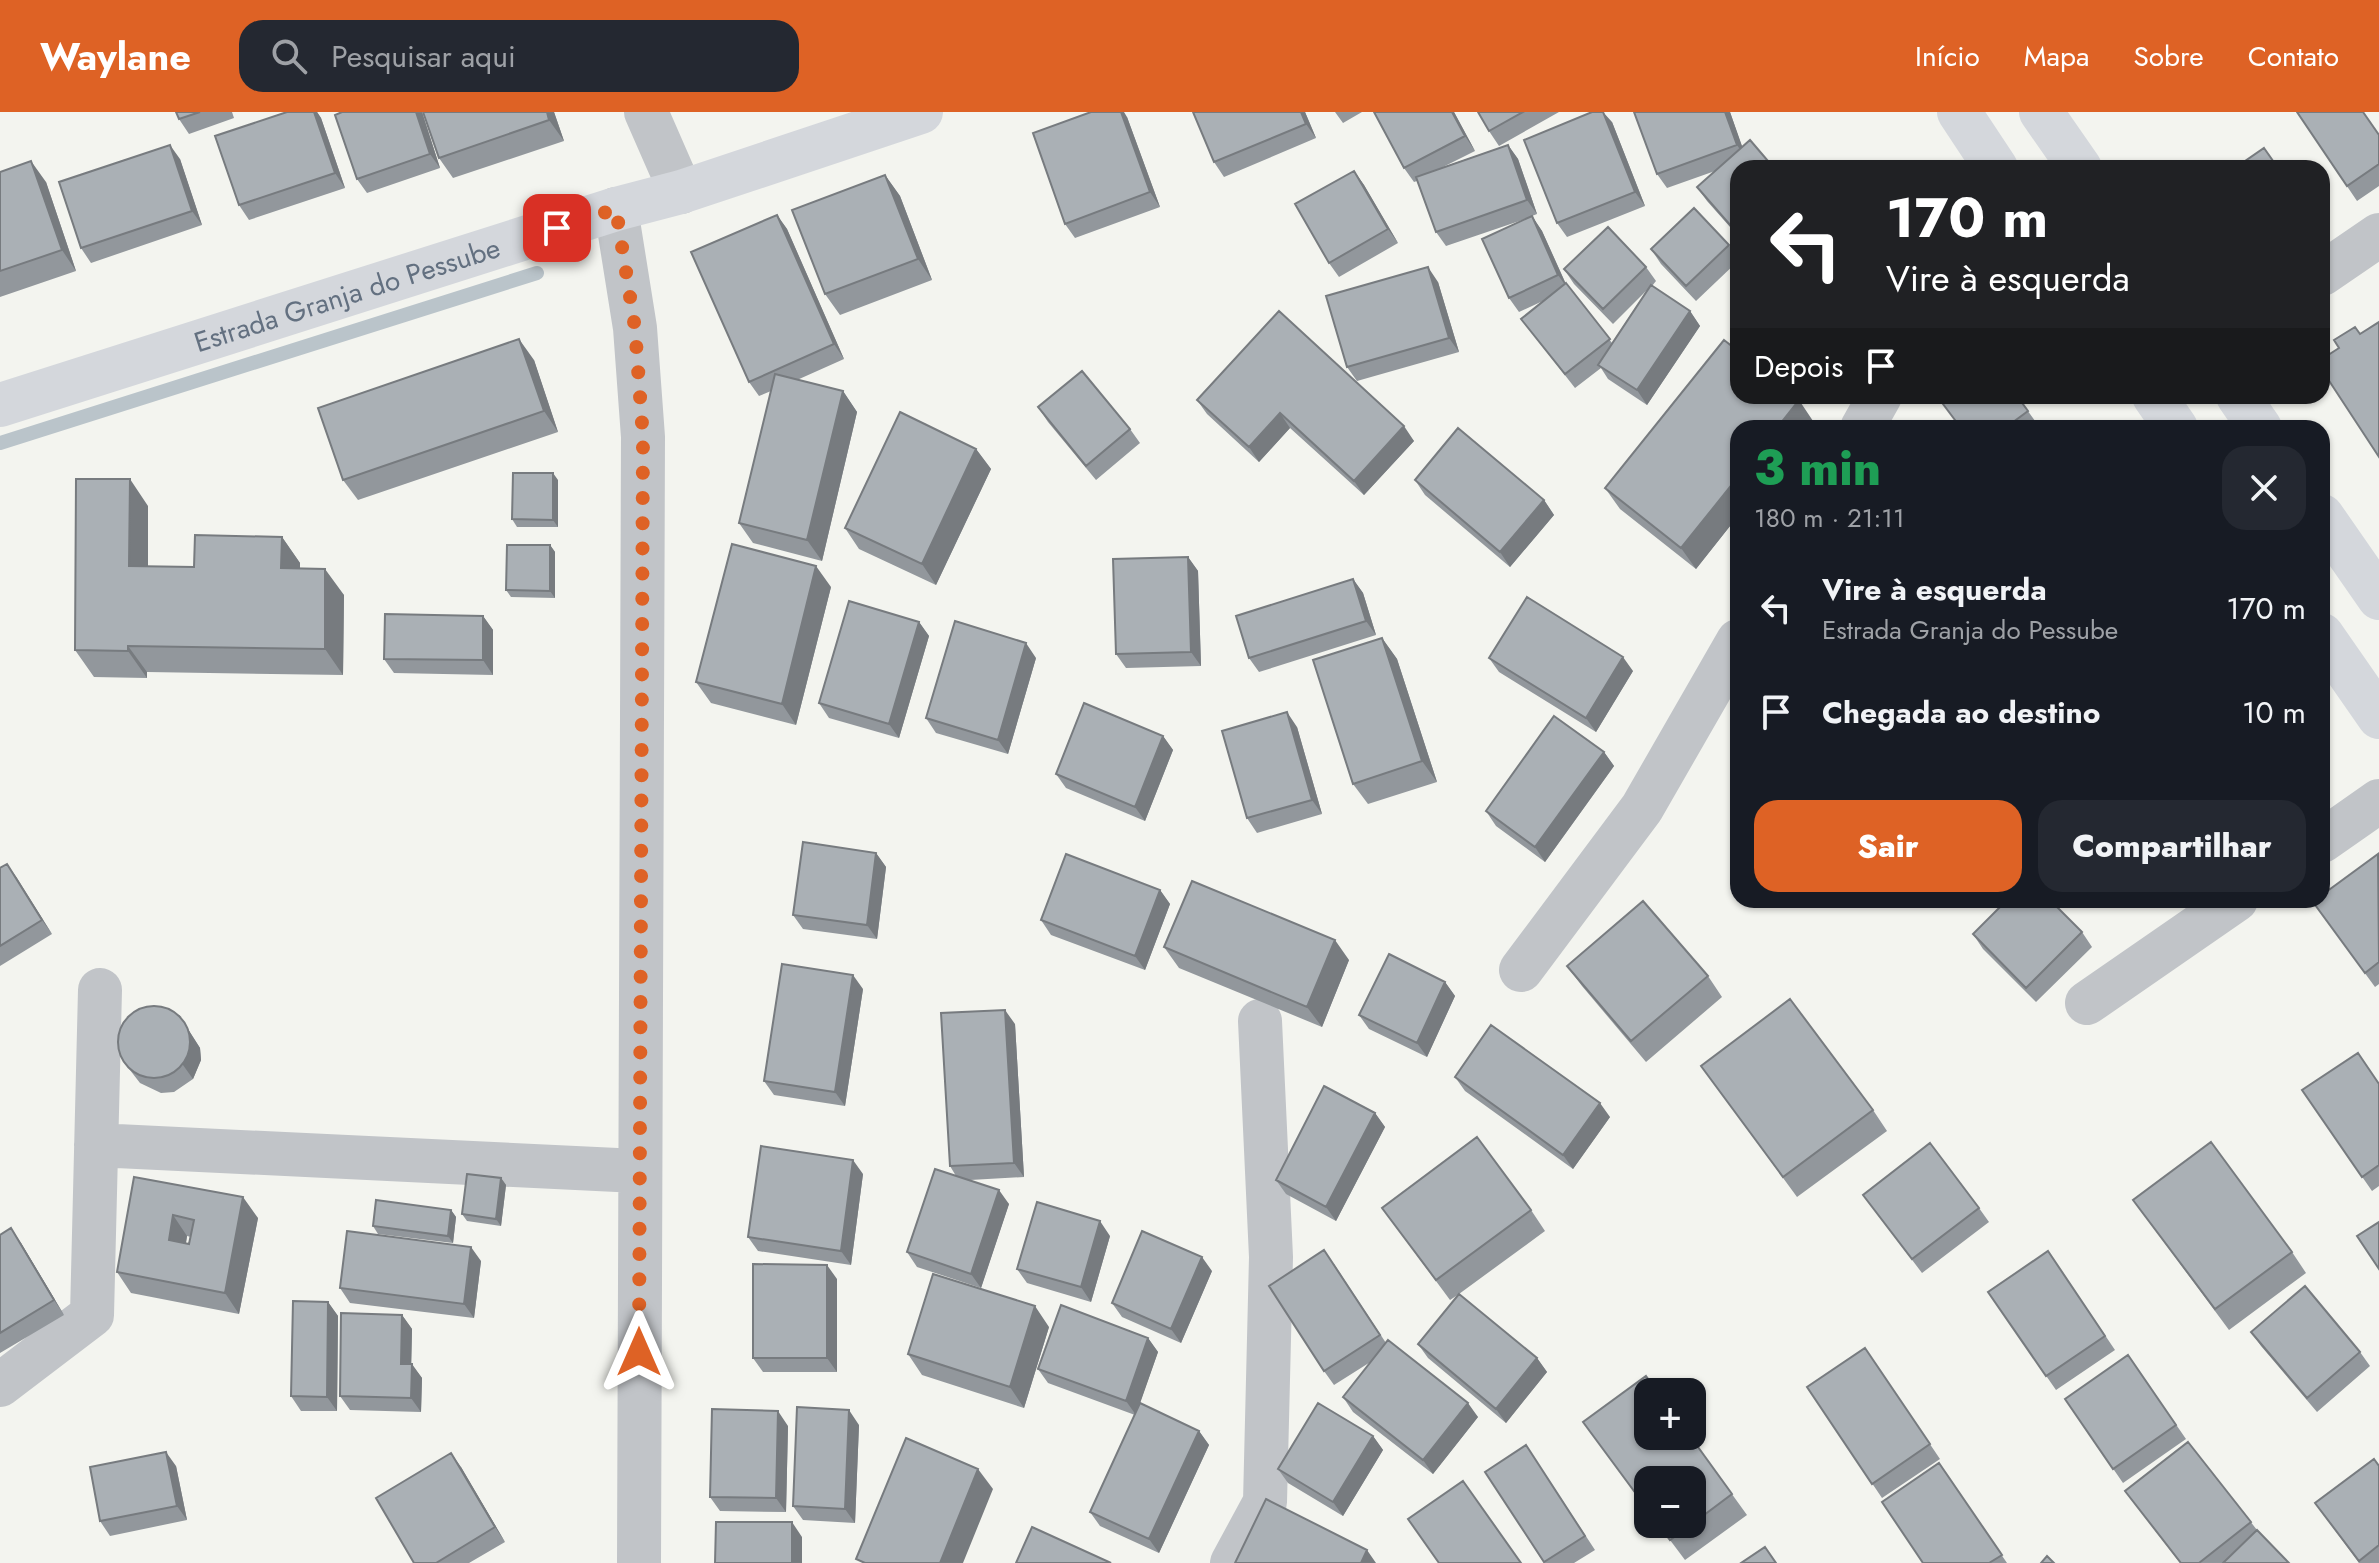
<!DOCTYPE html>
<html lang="pt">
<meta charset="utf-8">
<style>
:root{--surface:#171b24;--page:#242831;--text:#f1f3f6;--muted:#9ea1a6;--accent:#de6225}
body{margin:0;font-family:Jost,sans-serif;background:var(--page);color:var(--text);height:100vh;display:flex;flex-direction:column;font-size:30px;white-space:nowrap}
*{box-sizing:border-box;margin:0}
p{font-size:26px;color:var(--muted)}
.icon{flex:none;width:44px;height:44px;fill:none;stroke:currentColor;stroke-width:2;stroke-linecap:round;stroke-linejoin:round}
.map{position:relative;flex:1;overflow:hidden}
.sheet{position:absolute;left:1730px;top:308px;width:600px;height:488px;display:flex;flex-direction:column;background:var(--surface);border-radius:24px;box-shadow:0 2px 6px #0004}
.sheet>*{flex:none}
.hud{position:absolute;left:1730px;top:48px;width:600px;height:244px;border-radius:24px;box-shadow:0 2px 6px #0004;background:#202124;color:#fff;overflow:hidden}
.fabs{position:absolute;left:1634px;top:1266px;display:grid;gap:16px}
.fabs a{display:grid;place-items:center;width:72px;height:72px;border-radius:16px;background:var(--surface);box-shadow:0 2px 6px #0004;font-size:40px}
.pin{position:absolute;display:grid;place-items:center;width:68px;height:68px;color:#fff;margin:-34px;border-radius:16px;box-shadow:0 4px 12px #0006}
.me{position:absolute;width:88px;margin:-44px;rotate:0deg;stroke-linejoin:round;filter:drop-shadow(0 0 6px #0008)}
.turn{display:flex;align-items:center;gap:28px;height:168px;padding:0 24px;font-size:36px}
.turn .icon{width:104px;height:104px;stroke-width:2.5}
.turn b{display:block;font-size:56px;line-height:68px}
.then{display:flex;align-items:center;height:76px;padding:0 24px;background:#0003;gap:16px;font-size:30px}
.round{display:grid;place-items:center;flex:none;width:84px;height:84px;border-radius:24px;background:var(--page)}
.head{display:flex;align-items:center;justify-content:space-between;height:136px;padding:0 24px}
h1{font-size:48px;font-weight:800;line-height:60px;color:#1e9e55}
.cta{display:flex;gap:16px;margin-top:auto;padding:16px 24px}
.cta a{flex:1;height:92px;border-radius:24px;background:var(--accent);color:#fff;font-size:32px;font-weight:800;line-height:92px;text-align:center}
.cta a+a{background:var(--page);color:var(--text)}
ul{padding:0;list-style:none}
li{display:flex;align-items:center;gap:24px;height:104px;padding:0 24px}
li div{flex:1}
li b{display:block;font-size:30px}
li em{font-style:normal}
header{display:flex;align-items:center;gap:48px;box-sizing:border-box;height:112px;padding:0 40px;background:var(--accent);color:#fff}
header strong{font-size:38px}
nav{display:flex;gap:44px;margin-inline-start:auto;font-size:28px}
.search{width:560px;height:72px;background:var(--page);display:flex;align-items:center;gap:20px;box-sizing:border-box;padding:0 28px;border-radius:24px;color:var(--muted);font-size:30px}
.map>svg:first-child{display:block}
</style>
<header>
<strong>Waylane</strong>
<div class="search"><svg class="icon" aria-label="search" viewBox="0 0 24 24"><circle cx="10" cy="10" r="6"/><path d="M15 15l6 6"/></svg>Pesquisar aqui</div>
<nav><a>Início</a><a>Mapa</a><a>Sobre</a><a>Contato</a></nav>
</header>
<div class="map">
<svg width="2379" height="1451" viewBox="0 0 2379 1451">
<rect width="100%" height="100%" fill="#f3f4ef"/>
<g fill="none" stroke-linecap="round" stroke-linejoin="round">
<path stroke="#bac4ca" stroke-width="14" d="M0 331 537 161"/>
<path stroke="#c1c4c8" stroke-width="44" d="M646 0 681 80
M616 97 635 216 643 325 639 1451
M2322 162 2379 123
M1862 316 1880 284
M2322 729 2379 689
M1521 858 1642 696 1738 529
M2087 891 2236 788
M96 1033 638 1059
M0 1273 92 1203 100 878
M1232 1451 1265 1390 1271 1145 1260 909"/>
<path stroke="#d4d7dc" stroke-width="44" id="s1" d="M0 293 616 97 681 80 921 0"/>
<path stroke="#d4d7dc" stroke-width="44" d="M1959 0 1996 56
M2041 0 2080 56
M2154 284 2176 316
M2238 284 2260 316
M2322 404 2379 486
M2322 523 2379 605"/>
</g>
<path fill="#92979c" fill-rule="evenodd" d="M176 0H232L234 6 189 22 179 7Z
M287 0H317L321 6 345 76 249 108 239 93Z
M342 0H422L440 56 367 81 357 67Z
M423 0H554L564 29 453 66 439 46Z
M1305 0 1316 26 1224 65 1214 50Z
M1335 0H1362L1343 11Z
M1374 0H1454L1475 39 1443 55 1508 33 1518 47 1537 102 1532 104 1542 119 1566 172 1612 231 1647 178 1613 212 1574 172 1564 157 1646 155 1656 169 1652 174 1690 199 1700 214 1647 293 1608 267 1601 256 1575 276 1521 207 1545 188 1519 200 1509 186 1531 105 1446 134 1436 120 1417 69 1414 70 1404 56Z
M1478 0H1559L1499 34 1489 19Z
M1634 0H1730L1742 35 1738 56V124L1707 89 1697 75 1715 59 1667 76 1657 62Z
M2297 0 2379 23V74L2357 89Z
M1127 5 1160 95 1075 126 1065 112Z
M1612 10 1645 94 1567 125 1557 111Z
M180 47 202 113 91 151 81 136Z
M1354 59 1364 73 1398 131 1339 165 1329 151Z
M0 60 46 70 76 159 0 185Z
M885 63 900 84 932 168 840 203 825 182Z
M777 103 787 117 844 247 797 268 843 279 857 300 822 449 753 431 739 411 771 279 759 284 749 270Z
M1729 133 1738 146V149L1696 189 1661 152 1651 137Z
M1438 170 1459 240 1357 269 1347 255Z
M1279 199 1414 329 1364 383 1290 316 1259 350 1207 302 1197 288Z
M534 248 558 320 358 388 343 368Z
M2017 284 2038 313 2034 316H1960Z
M1038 295 1130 317 1140 331 1096 368 1048 310Z
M1813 309 1696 457 1620 397 1605 376Z
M976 337 991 357 936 473 859 437 845 416Z
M558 368V415H517L512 407Z
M1415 368 1544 388 1554 403 1510 455 1425 383Z
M148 394V454L194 455 282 425 300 451V457L344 483 343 563 147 560V566L94 565 75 538Z
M550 433 555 440V486L511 485 506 478Z
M1188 445 1198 459 1201 554 1126 556 1116 542Z
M1353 467 1363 481 1376 523 1259 560 1249 546Z
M831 475 796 613 711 591 696 570Z
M483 504 493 518V563L394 561 384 547Z
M919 510 929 524 899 626 829 606 819 591Z
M1382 526 1397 547 1437 670 1368 692 1353 672Z
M1036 546 1008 642 936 621 926 606Z
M1489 546 1633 559 1596 620 1499 560Z
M1297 615 1322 702 1257 721 1247 706Z
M1163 624 1173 638 1145 709 1066 676 1056 662Z
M2322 636 2329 645 2322 650Z
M1604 640 1614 654 1545 750 1496 714 1486 699Z
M876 741 886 755 877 827 803 817 793 803Z
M2379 743V872L2375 875 2313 790Z
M7 752 52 822 0 854V756Z
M1160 778 1170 792 1145 858 1051 823 1041 808Z
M2082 820 2092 835 2036 890 1983 837 1973 822Z
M1164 835 1349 848 1322 915 1179 856Z
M1567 854 1708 864 1722 885 1646 950 1582 874Z
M1445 870 1455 884 1427 945 1369 917 1359 903Z
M863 877 845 994 774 983 764 969Z
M179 903 200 936 201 948 193 967 174 980 161 981 140 971 123 949Z
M1015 912 1024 1065 970 1068 1009 1092 981 1176 917 1155 907 1140 956 1064 950 1054Z
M1701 954 1873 998 1887 1019 1797 1085Z
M1455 965 1610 1005 1573 1057 1465 979Z
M2379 972V1074L2372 1079 2302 978Z
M1375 1001 1385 1015 1336 1109 1286 1082 1276 1068Z
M863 1062 851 1153 758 1139 748 1125Z
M134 1065 258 1106 239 1202 131 1181 117 1160ZM187 1124 191 1125 189 1132 186 1131Z
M501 1066 506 1073 501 1114 467 1109 462 1102Z
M1863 1083 1979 1096 1989 1110 1922 1161Z
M2133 1088 2292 1140 2306 1161 2229 1218Z
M1382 1096 1531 1098 1545 1119 1459 1182 1537 1246 1547 1260 1506 1311 1428 1246 1418 1232 1459 1182 1450 1188Z
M451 1098 456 1105 453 1131 378 1122 373 1114Z
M0 1123 21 1131 64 1203 0 1241Z
M1110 1124 1091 1190 1027 1171 1017 1157Z
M2048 1139 2115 1238 2056 1278 1988 1180Z
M481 1149 474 1206 350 1191 340 1176Z
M1334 1152 1386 1231 1478 1305 1433 1362 1353 1300 1343 1285 1372 1249 1334 1273 1324 1259Z
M1212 1159 1181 1231 1122 1205 1112 1191Z
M837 1167V1260H763L753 1246Z
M328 1190 338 1204 337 1299H301L291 1284Z
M402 1203 412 1217 411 1252 422 1266 421 1300 350 1298 340 1284Z
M1049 1215 1024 1296 922 1263 908 1242Z
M2251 1220 2360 1240 2370 1254 2317 1300 2261 1234Z
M1148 1226 1158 1240 1138 1296 1199 1319 1209 1333 1159 1441 1100 1414 1090 1400 1135 1303 1048 1271 1038 1257Z
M1865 1236 1940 1347 1882 1386 1807 1275Z
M2128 1243 2186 1327 2123 1371 2065 1287Z
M1583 1310 1690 1324 1747 1403 1685 1448 1658 1412H1692L1648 1368V1399Z
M859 1313 855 1411 803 1408 793 1394Z
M788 1314 786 1400 720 1399 710 1385Z
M1373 1324 1383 1338 1343 1404 1288 1371 1278 1357Z
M2188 1330 2257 1418 2289 1451H2180L2125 1379Z
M1526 1333 1595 1438 1574 1451H1544L1485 1360Z
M1939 1351 2007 1451H1923Z
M176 1354 187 1408 110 1424 100 1409Z
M2379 1354V1451H2359L2315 1391Z
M461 1355 505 1430 469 1451H414Z"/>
<path fill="#777b7f" d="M314 0H317L321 6 345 76 335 61Z
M416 0H422L440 56 430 42Z
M547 0H554L564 29 549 8Z
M1121 0H1124L1127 5 1160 95 1150 80Z
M1301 0H1305L1316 26 1306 12Z
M1452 0H1454L1475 39 1465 24Z
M1603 0 1612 10 1645 94 1635 80Z
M1725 0H1730L1747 48 1737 33Z
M170 33 180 47 202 113 192 99Z
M1508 33 1518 47 1537 102 1527 88Z
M31 49 46 70 76 159 62 138Z
M1354 59 1364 73 1398 131 1388 117Z
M885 63 900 84 932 168 918 147Z
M777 103 787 117 844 247 834 232Z
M1532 104 1542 119 1568 177 1558 163Z
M1428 155 1438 170 1459 240 1449 226Z
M1690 199 1700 214 1647 293 1637 278Z
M519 227 534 248 558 320 544 299Z
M843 279 857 300 822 449 807 428Z
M1799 288 1813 309 1808 316H1777Z
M1280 301 1290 316 1259 350 1249 335Z
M1404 314 1414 329 1364 383 1354 369Z
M976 337 991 357 936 473 922 452Z
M553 361 558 368V415L553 408Z
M1738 365V404L1696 457 1681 436Z
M130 367 148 394V481L129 454Z
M1544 388 1554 403 1510 455 1500 440Z
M282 425 300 451V483L281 456Z
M550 433 555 440V486L550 479Z
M1188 445 1198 459 1201 554 1191 540Z
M816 454 831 475 796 613 782 592Z
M325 457 344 483 343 563 325 537Z
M1353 467 1363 481 1376 523 1366 509Z
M483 504 493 518V563L483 548Z
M919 510 929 524 899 626 889 612Z
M1382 526 1397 547 1437 670 1422 649Z
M1026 531 1036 546 1008 642 998 628Z
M128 534 147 560V566L128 539Z
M1623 545 1633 559 1596 620 1586 606Z
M1287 600 1297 615 1322 702 1312 688Z
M1163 624 1173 638 1145 709 1135 695Z
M1604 640 1614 654 1545 750 1535 735Z
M876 741 886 755 877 827 867 813Z
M7 752 17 766 52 822 42 808Z
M1160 778 1170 792 1145 858 1135 844Z
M1335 828 1349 848 1322 915 1307 895Z
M853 863 863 877 845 994 835 980Z
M1445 870 1455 884 1427 945 1417 931Z
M1005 898 1015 912 1024 1065 1014 1051Z
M179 903 200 936 201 948 193 967 183 953Z
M1600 991 1610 1005 1573 1057 1563 1043Z
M1375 1001 1385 1015 1336 1109 1326 1095Z
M853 1048 863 1062 851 1153 841 1139Z
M501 1066 506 1073 501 1114 496 1107Z
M999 1078 1009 1092 981 1176 971 1162Z
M243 1085 258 1106 239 1202 225 1181Z
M451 1098 456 1105 453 1131 448 1124Z
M173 1103 187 1124 183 1149 169 1128Z
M1100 1109 1110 1124 1091 1190 1081 1175Z
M11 1116 21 1131 64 1203 54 1188Z
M471 1135 481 1149 474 1206 464 1192Z
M1202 1145 1212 1159 1181 1231 1171 1217Z
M827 1153 837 1167V1260L827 1246Z
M328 1190 338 1204 337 1299 327 1285Z
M1035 1194 1049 1215 1024 1296 1010 1275Z
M402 1203 412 1217 411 1266 401 1252Z
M1148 1226 1158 1240 1136 1303 1126 1289Z
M1537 1246 1547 1260 1506 1311 1496 1297Z
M412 1252 422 1266 421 1300 411 1286Z
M1468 1291 1478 1305 1433 1362 1423 1348Z
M849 1298 859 1313 855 1411 845 1397Z
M778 1299 788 1314 786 1400 776 1386Z
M1199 1319 1209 1333 1159 1441 1149 1427Z
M1373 1324 1383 1338 1343 1404 1333 1390Z
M166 1340 176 1354 187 1408 177 1394Z
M451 1341 461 1355 505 1430 495 1415Z
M978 1357 993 1377 963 1451H940Z
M792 1410 802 1425V1451H792Z
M1367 1438 1376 1451H1361Z"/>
<path fill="#aab0b5" stroke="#777b7f" stroke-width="2" fill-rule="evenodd" d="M176 0H200L179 7Z
M287 0H314L335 61 239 93 215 24Z
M342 0H416L430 42 357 67 335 3Z
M423 0H547L549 8 439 46Z
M1091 0H1121L1150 80 1065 112 1033 21Z
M1193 0H1301L1306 12 1214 50Z
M1374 0H1452L1465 24 1404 56Z
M1478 0H1523L1489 19Z
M1592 0H1603L1635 80 1557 111 1524 28Z
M1634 0H1725L1737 33 1657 62Z
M2297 0H2363L2379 23V52L2347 74Z
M1750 28 1774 56H1738V122L1697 75Z
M170 33 192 99 81 136 59 70Z
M1508 33 1527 88 1436 120 1416 65Z
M2264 36 2278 56H2235Z
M31 49 62 138 0 159V60Z
M1354 59 1388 117 1329 151 1295 92Z
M885 63 918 147 825 182 792 98Z
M1694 96 1729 133 1686 174 1651 137Z
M777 103 834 232 749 270 691 140Z
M1532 104 1558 163 1509 186 1482 127Z
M1608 115 1646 155 1603 197 1564 157Z
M1428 155 1449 226 1347 255 1326 184Z
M1566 171 1610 227 1565 262 1521 207Z
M1651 173 1690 199 1637 278 1598 253Z
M1279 199 1404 314 1354 369 1280 301 1249 335 1197 288Z
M2379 210V345L2322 258V247L2339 236 2334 228 2355 215 2360 222Z
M519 227 544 299 343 368 318 296Z
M1724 228 1738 239V284H1794L1799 288 1777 316H1738V365L1681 436 1605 376Z
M1082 259 1130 317 1086 354 1038 295Z
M775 262 843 279 807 428 739 411Z
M1937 284H2017L2028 299 2005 316H1961Z
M900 300 976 337 922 452 845 416Z
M1458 316 1544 388 1500 440 1415 368Z
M513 361H553V408L512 407Z
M76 367H130L129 454 194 455 195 423 282 425 281 456 325 457V537L128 534V539L75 538Z
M732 432 816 454 782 592 696 570Z
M507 433H550V479L506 478Z
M1188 445 1191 540 1116 542 1113 447Z
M1353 467 1366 509 1249 546 1236 504Z
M1527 485 1623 545 1586 606 1489 546Z
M849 489 919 510 889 612 819 591Z
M385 502 483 504V548L384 547Z
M955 509 1026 531 998 628 926 606Z
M1382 526 1422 649 1353 672 1313 548Z
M1084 591 1163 624 1135 695 1056 662Z
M1287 600 1312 688 1247 706 1222 619Z
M1554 604 1604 640 1535 735 1486 699Z
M803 730 876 741 867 813 793 803Z
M1066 742 1160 778 1135 844 1041 808Z
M2378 742 2379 850 2365 861 2313 790 2316 788H2322V783Z
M7 752 42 808 0 834V756Z
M1192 769 1335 828 1307 895 1164 835Z
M2007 788H2050L2082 820 2026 876 1973 822Z
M1643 789 1708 864 1631 929 1567 854Z
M1389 842 1445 870 1417 931 1359 903Z
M782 852 853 863 835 980 764 969Z
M1790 887 1873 998 1783 1065 1701 954Z
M118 930a36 36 0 1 1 72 0a36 36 0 1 1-72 0Z
M1005 898 1014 1051 950 1054 941 901Z
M1491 913 1600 991 1563 1043 1455 965Z
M2358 941 2379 972V1053L2362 1065 2302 978Z
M1324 974 1375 1001 1326 1095 1276 1068Z
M1477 1025 1531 1098 1436 1168 1382 1096Z
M2211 1030 2292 1140 2215 1197 2133 1088Z
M1930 1031 1979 1096 1912 1147 1863 1083Z
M761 1034 853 1048 841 1139 748 1125Z
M935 1057 999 1078 971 1162 907 1140Z
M467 1062 501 1066 496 1107 462 1102Z
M134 1065 243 1085 225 1181 117 1160ZM173 1103 194 1108 189 1132 169 1128Z
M376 1088 451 1098 448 1124 373 1114Z
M1037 1090 1100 1109 1081 1175 1017 1157Z
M2379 1110V1157L2357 1124Z
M11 1116 54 1188 0 1221V1123Z
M347 1119 471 1135 464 1192 340 1176Z
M1142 1119 1202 1145 1171 1217 1112 1191Z
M1324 1138 1380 1223 1324 1259 1269 1174Z
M2048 1139 2105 1224 2046 1264 1988 1180Z
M753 1152 827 1153V1246H753Z
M933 1162 1035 1194 1010 1275 908 1242Z
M2305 1174 2360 1240 2307 1286 2251 1220Z
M1459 1182 1537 1246 1496 1297 1418 1232Z
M293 1189 328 1190 327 1285 291 1284Z
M1061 1193 1148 1226 1126 1289 1038 1257Z
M341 1201 402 1203 401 1252H412L411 1286 340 1284Z
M1388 1228 1468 1291 1423 1348 1343 1285Z
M1865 1236 1930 1332 1872 1372 1807 1275Z
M2128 1243 2176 1313 2113 1357 2065 1287Z
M1646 1264 1658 1280H1648V1324H1690L1732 1382 1692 1412V1368H1648V1398L1583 1310Z
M1140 1291 1199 1319 1149 1427 1090 1400Z
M1318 1291 1373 1324 1333 1390 1278 1357Z
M797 1295 849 1298 845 1397 793 1394Z
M712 1297 778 1299 776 1386 710 1385Z
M906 1326 978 1357 940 1451H865L856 1447Z
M2188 1330 2251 1410 2199 1451H2181L2125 1379Z
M1526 1333 1585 1424 1544 1450 1485 1360Z
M166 1340 177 1394 100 1409 90 1355Z
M451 1341 495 1415 436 1451H414L376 1386Z
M2374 1347 2379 1354V1433L2359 1449 2315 1391Z
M1939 1351 2002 1443 1989 1451H1923L1882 1390Z
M1463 1369 1521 1451H1439L1408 1407Z
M1266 1387 1367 1438 1361 1451H1235Z
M716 1410H792V1451H715Z
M1658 1412H1692L1670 1428Z
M1032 1415 1111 1451H1016Z
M2257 1418 2289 1451H2223Z
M1765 1435 1776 1451H1741Z
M2047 1444 2054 1451H2041Z"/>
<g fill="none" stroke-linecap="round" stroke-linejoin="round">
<path stroke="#de6225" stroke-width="14" stroke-dasharray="0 25.2" d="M557 116 616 97 635 216 643 325 639 1240"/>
</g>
<g text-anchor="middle" stroke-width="8" stroke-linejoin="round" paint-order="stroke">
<g font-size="28" fill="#637080" stroke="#fff">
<text dy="10" stroke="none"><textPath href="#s1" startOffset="364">Estrada Granja do Pessube</textPath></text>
</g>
</g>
</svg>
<div class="fabs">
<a>+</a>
<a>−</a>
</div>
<div class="pin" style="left:557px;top:116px;background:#d93025"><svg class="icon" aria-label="arrive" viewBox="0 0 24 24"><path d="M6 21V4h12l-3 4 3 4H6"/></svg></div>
<svg class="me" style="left:639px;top:1240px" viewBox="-20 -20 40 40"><path d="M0-17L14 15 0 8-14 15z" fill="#de6225" stroke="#fff" stroke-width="4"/></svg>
<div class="hud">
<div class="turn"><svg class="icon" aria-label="left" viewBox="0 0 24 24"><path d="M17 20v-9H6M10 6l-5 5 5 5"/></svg><div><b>170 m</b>Vire à esquerda</div></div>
<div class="then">Depois<svg class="icon" aria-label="arrive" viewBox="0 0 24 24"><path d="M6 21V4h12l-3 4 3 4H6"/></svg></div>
</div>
<section class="sheet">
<div class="head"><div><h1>3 min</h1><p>180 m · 21:11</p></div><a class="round"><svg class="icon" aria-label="close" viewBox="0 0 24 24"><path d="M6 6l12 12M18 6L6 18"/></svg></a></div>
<ul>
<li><svg class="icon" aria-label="left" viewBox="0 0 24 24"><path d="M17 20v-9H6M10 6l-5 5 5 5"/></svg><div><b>Vire à esquerda</b><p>Estrada Granja do Pessube</p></div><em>170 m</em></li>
<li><svg class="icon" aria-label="arrive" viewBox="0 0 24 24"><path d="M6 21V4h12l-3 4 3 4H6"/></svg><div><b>Chegada ao destino</b></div><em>10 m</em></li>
</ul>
<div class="cta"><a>Sair</a><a>Compartilhar</a></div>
</section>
</div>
